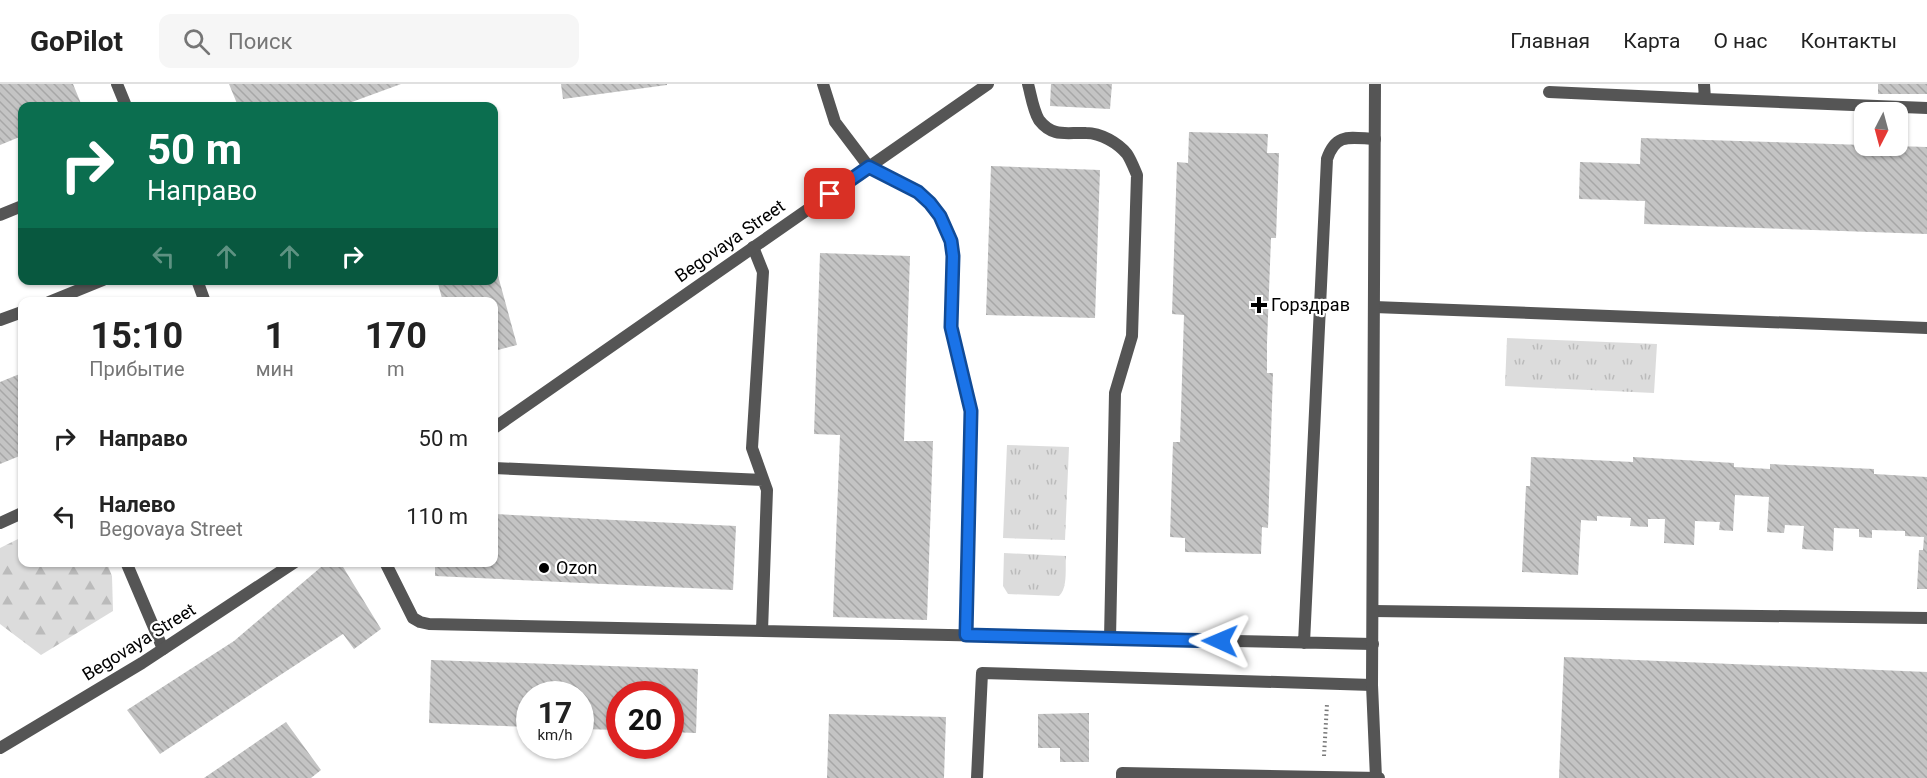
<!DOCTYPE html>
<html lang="ru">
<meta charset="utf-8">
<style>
:root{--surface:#fff;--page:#f6f6f6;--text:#222;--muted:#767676;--line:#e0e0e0}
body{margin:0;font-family:Roboto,sans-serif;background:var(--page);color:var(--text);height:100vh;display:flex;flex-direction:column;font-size:22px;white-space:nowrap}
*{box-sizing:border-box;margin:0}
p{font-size:20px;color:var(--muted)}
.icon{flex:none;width:33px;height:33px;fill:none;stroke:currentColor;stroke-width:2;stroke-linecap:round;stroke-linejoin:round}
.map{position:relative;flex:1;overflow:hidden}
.drawer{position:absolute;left:18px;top:213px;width:480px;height:270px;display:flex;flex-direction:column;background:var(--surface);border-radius:12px;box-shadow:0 2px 4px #0004}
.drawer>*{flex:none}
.banner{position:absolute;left:18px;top:18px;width:480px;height:183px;border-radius:12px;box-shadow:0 2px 4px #0004;background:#0b6e4f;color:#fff;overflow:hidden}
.needle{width:39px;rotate:186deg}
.fabs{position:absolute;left:1854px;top:18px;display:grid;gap:12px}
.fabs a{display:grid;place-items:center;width:54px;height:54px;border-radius:12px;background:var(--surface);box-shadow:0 2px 4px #0004;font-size:30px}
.speed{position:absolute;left:516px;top:597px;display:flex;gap:12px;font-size:30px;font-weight:700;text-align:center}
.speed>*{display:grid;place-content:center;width:78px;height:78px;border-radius:50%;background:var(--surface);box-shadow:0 2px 4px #0004;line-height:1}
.speed small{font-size:15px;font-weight:400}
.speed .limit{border:9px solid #d22;background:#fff;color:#111}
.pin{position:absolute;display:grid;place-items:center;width:51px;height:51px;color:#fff;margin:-26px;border-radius:12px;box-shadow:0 3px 9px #0006}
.me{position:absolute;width:66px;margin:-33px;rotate:271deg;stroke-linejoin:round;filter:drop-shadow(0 0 4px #0008)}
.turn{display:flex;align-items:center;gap:21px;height:126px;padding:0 30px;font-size:27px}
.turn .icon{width:78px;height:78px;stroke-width:2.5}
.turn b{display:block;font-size:42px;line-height:51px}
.lanes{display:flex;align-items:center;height:57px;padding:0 30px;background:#0003;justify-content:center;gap:30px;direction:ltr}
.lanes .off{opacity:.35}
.eta{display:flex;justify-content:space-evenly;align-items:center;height:102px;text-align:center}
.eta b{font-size:36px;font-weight:700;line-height:42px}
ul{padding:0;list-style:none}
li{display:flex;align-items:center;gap:18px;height:78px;padding:0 30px}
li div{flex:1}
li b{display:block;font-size:22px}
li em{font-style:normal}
header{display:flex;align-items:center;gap:36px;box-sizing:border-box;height:84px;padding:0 30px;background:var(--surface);border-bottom:2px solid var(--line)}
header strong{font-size:28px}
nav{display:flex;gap:33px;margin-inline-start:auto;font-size:21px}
.search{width:420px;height:54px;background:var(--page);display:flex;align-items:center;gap:15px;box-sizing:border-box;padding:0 21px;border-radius:12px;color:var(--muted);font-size:22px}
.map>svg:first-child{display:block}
</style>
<header>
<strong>GoPilot</strong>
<div class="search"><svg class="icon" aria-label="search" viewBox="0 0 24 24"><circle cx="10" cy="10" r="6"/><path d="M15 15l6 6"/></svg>Поиск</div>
<nav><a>Главная</a><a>Карта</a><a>О нас</a><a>Контакты</a></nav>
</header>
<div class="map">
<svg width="1927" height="694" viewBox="0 0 1927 694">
<defs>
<pattern id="forest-firs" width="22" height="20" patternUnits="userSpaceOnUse" patternTransform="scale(1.5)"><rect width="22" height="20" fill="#dcdcdc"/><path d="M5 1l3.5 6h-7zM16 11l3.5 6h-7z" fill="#bbb"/></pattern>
<pattern id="park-tufts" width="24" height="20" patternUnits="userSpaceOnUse" patternTransform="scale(1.5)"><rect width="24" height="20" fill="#dcdcdc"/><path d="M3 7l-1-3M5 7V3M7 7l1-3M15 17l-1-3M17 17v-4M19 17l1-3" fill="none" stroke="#bbb"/></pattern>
<pattern id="building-back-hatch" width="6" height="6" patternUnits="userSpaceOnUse" patternTransform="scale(1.5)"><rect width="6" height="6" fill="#c4c4c4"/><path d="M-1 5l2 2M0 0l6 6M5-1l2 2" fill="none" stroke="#a7a7a7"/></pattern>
</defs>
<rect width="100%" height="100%" fill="#fff"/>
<path fill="url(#forest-firs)" d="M22 453V478L107 479 112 492 113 527 41 571 0 540V464Z"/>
<path fill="url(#park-tufts)" d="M1507 254 1657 260 1654 309 1505 302Z
M1007 361 1069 363 1065 456 1003 454Z
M1004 469 1066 472C1065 484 1068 504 1059 512L1008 510 1003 502Z"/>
<path fill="url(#building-back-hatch)" d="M0 0H73L82 22H22V52L0 61Z
M229 0H401L341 22H238Z
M561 0H667V1L563 15Z
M1051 0H1112L1110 25 1050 22Z
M1878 0H1927V10H1878Z
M1189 48 1268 50 1267 69H1279L1276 154H1271L1267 259V289H1273L1268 444 1262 443 1261 470 1185 468V454L1170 453 1173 358H1180L1184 231 1172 230 1177 78 1188 79Z
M1641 54 1927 63V150L1644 140 1645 117 1579 115 1580 78 1640 80Z
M991 82 1100 86 1095 234 986 231Z
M820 169 910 172 904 357H933L927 536 833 533 840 351 814 350Z
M494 177 517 261 494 267V218H443L437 196H494Z
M22 289V371L0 380V298Z
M1531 373 1633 378V373L1734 379V383L1770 385V380L1874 385V390L1927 393V505H1917L1919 466H1923L1924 453 1905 452V447L1872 446V454L1859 453V445L1834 444 1833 467 1802 465 1804 442 1785 441 1784 449 1767 448 1769 413 1735 411 1733 447 1719 446 1720 438 1695 437 1694 461 1664 459 1665 435H1648V443L1630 442 1631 434 1597 432V437L1581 436 1578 491 1522 488 1526 402H1530Z
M494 430 736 442 733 506 435 492V478H494Z
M327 478H340L381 545 354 565 343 550 160 670 127 626 234 557Z
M1564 573 1927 588V694H1559Z
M431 576 698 585 696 649 670 648V610H620V646L580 645V610H530V643L429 639Z
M1089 629V678H1060V664H1038V630Z
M829 630 946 633 944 694H827Z
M286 638 321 686 311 694H204Z"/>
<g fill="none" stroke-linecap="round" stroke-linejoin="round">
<path stroke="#777" stroke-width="4" stroke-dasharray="1.5 3" stroke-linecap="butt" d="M1324 672 1327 620"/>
<path stroke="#555" stroke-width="12" d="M117 0 126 22
M823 0 835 38 869 83 918 108 930 119 940 132 951 157 953 172 951 243 971 327 966 551
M1028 0C1031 11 1033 26 1039 36 1053 54 1067 48 1086 49 1101 49 1118 59 1127 70 1131 76 1134 84 1137 91L1132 252 1115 309 1110 555
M1549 8 1705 15 1704 0
M1705 15 1927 24
M0 131 22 122
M753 163 763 188 752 364 767 406 762 547
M197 196 205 218
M49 218 103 196
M1374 223 1927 244
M0 236 22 228
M494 384 763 396
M0 439 22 429
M126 478 163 565
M385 478 413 534 420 538 429 540 1373 560
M1373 527 1927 534
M1304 559 1327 75C1336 48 1351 54 1375 55
M977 694 982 589 1372 601
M1122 694V689L1379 694"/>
<path stroke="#555" stroke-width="12" d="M1375 0 1372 601 1376 694"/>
<path stroke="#555" stroke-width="12" d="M494 344 988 0
M0 664 142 579 295 478"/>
</g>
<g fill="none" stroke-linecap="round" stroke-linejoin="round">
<defs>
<path id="route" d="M830 110 869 83 918 108 930 119 940 132 951 157 953 172 951 243 971 327 966 551 1220 557"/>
</defs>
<use href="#route" stroke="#114b97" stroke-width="15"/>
<use href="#route" stroke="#1a73e8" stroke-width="10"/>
</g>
<g fill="#000" stroke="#fff" stroke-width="2">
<path d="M1256 212h6v6h6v6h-6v6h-6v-6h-6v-6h6z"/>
<circle cx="544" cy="484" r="6"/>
</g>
<g text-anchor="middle" stroke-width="4.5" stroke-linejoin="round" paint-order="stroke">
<g font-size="18" fill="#000" stroke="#fff">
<text transform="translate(730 157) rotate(-35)" y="6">Begovaya Street</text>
<text transform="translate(139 558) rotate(-32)" y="6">Begovaya Street</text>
</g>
<g font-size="18" fill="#000" stroke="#fff" text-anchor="start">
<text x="1271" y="227">Горздрав</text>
<text x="556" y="490">Ozon</text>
</g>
</g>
</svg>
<div class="fabs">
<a><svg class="needle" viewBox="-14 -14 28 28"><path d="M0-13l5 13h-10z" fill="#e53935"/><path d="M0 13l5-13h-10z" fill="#767676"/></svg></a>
</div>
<div class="speed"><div>17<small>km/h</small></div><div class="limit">20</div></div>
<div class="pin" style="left:830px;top:110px;background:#d93025"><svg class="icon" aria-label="arrive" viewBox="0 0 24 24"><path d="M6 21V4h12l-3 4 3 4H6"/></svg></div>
<svg class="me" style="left:1220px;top:557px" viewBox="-20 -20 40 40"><path d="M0-17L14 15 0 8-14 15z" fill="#1a73e8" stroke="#fff" stroke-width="4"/></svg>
<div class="banner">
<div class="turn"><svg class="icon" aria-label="right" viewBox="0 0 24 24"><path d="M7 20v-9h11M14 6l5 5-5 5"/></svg><div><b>50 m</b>Направо</div></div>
<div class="lanes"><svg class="icon off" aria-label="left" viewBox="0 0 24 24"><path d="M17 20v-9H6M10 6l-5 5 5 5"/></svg><svg class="icon off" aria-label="ahead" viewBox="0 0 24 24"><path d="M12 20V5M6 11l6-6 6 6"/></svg><svg class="icon off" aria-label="ahead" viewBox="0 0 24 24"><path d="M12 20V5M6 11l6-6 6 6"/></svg><svg class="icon" aria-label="right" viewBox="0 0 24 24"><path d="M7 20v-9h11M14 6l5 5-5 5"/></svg></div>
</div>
<section class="drawer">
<div class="eta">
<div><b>15:10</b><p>Прибытие</p></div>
<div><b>1</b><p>мин</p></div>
<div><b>170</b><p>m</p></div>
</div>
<ul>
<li><svg class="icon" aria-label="right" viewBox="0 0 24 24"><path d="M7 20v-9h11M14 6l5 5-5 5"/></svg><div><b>Направо</b></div><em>50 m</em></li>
<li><svg class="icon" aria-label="left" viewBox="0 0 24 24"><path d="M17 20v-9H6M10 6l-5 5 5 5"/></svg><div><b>Налево</b><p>Begovaya Street</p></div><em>110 m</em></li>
</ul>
</section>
</div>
